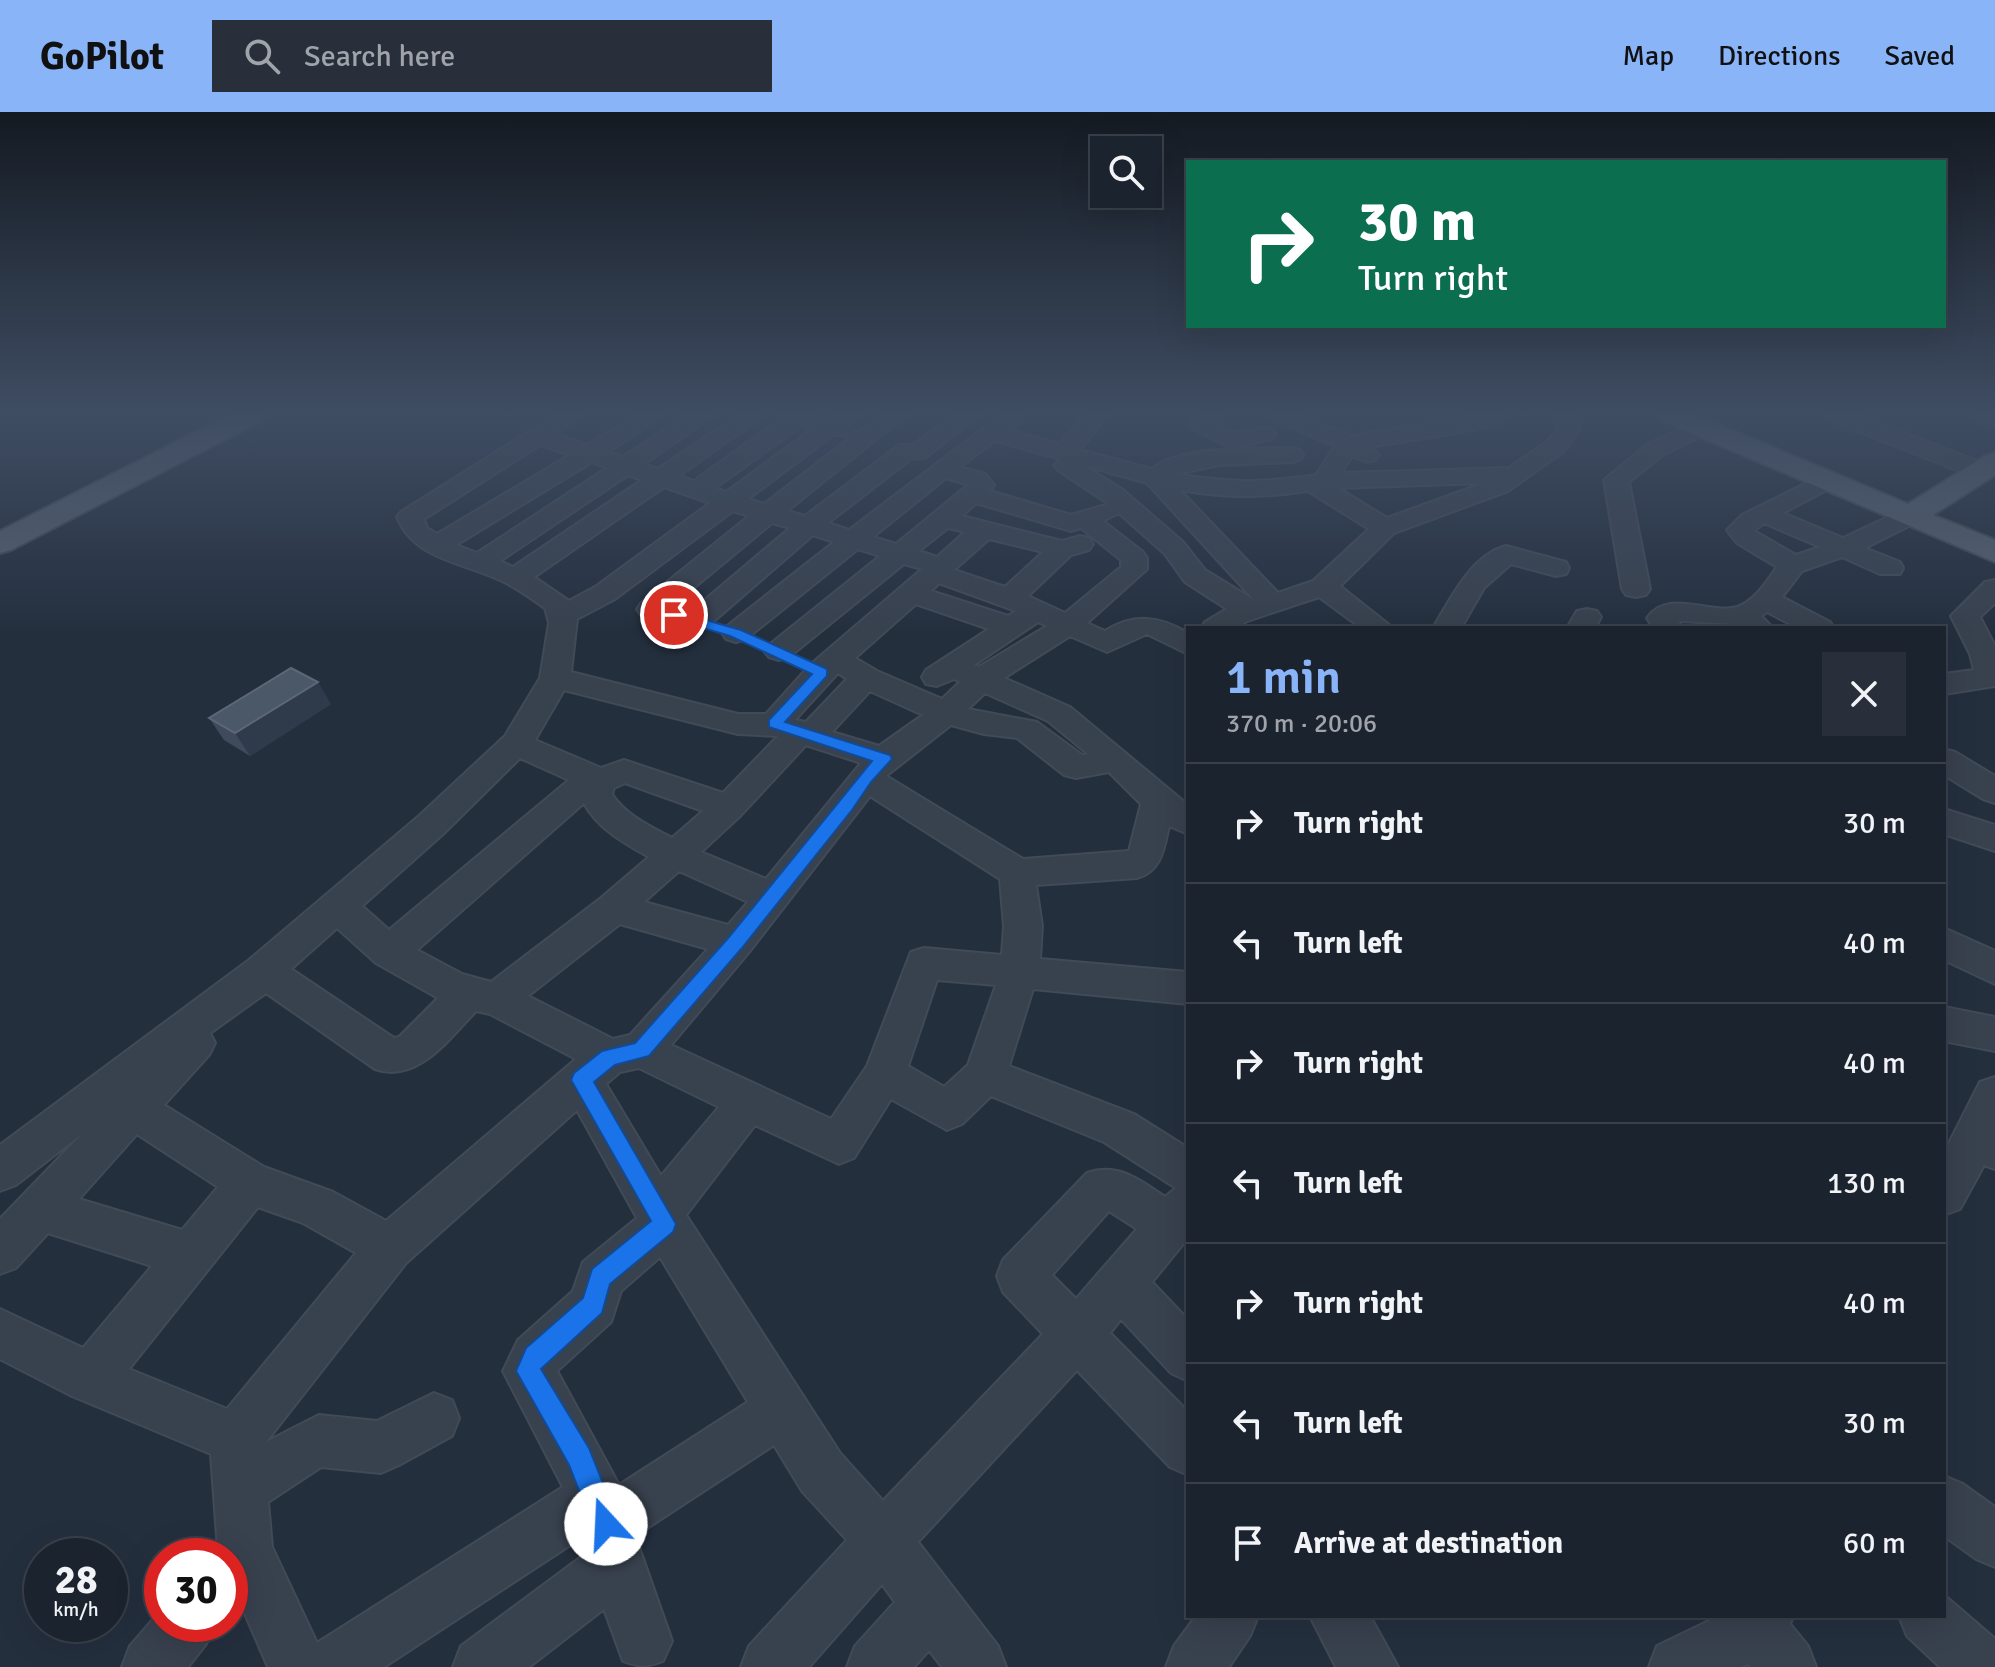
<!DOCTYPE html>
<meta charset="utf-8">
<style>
:root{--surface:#1b232e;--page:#282f3a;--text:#f1f3f6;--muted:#a0a4aa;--line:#39404a;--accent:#8ab4f8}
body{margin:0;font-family:Signika,sans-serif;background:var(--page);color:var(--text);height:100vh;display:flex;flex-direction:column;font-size:30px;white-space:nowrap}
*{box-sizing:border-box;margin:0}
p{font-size:26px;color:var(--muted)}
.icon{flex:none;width:44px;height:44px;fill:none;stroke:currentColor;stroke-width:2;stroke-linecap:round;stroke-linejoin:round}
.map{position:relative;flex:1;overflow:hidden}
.panel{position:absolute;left:1186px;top:514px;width:760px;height:992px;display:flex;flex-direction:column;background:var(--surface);border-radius:0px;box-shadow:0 8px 32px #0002,0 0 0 2px var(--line)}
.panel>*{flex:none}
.top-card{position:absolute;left:1186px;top:48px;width:760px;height:168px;border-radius:0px;box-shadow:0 8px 32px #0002,0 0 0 2px var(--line);background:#0b6e4f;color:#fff;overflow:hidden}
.buttons{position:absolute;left:1090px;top:24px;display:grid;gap:16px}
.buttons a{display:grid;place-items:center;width:72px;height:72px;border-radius:0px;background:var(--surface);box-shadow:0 8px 32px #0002,0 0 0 2px var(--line);font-size:40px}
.speed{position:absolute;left:24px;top:1426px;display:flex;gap:16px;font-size:40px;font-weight:700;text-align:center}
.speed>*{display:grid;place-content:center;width:104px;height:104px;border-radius:50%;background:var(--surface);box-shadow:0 8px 32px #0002,0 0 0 2px var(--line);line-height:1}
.speed small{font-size:20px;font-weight:400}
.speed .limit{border:12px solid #d22;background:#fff;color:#111}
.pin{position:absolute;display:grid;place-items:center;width:68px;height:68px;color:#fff;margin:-34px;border:4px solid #fff;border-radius:50%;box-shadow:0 2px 8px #0007}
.me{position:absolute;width:88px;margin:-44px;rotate:340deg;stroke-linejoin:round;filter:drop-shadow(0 0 6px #0008)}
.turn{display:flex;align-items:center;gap:28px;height:168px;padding:0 40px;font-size:36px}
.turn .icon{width:104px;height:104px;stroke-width:2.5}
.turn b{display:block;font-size:56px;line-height:68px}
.round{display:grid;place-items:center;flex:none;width:84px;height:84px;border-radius:0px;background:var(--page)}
.headline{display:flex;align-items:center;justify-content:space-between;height:136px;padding:0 40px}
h1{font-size:48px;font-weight:600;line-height:60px;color:var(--accent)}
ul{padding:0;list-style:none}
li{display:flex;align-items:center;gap:24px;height:120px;padding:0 40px;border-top:2px solid var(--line)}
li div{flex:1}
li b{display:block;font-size:30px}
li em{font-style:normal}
header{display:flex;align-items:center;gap:48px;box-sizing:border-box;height:112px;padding:0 40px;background:var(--accent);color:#111}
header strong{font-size:38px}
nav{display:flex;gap:44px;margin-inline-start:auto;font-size:28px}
.search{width:560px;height:72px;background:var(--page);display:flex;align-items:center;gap:20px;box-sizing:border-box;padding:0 28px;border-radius:0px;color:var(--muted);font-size:30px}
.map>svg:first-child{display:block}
</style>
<header>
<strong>GoPilot</strong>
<div class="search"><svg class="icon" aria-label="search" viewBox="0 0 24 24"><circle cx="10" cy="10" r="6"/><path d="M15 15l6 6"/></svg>Search here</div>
<nav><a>Map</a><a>Directions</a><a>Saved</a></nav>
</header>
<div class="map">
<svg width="1995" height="1555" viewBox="0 0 1995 1555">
<rect width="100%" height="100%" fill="#242f3e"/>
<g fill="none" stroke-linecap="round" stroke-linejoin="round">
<defs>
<path id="minor" d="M555 303H582L556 322 587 333 637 303H664L608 340 623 345 687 303H714L644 352 658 357 738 303H764L679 364 694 369 779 308 776 303H813L826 307 831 303H857L847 313 855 319 851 324 833 323 748 387 764 392 880 303H906L787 399 805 404 899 333H913L953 303H979L925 346 911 347 828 411 849 418 1001 303H1019L1021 307 1009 318 1059 332 1084 303H1108L1080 338 1152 357C1181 333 1255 337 1292 336L1300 338 1304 343 1300 348 1292 350 1219 353 1176 362C1230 371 1262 371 1316 363L1335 334 1274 308 1271 303H1302L1351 324 1473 303H1508L1505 308 1472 318 1370 335 1379 343 1375 348 1367 350 1352 344 1341 361 1509 356 1548 329 1557 317 1556 303H1578L1579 317 1564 339 1508 379 1394 421 1340 474 1393 516H1361L1319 485 1247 509 1235 516H1201L1205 510 1227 497 1185 470 1165 442 1119 401 1103 409 1143 440 1147 446V457L1087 511 1105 519C1134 501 1159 504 1188 521V542L1147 522 1107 540 1070 524 1004 566 1070 595 1188 693V722L1169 714C1164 736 1162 759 1137 766L1036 773 1042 814 1040 847 1188 860V892L1033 877 1009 954 1134 1002 1188 1036V1126L1152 1170 1188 1208V1269L1171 1261 1121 1207 1110 1221 1188 1300V1363L1170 1355 1077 1258 918 1430 998 1534 1006 1555H942L929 1538 914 1555H847L855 1534 895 1490 882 1472 809 1555H741L749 1534 847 1428 802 1379 774 1333 635 1424 672 1529 663 1549C648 1555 638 1555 623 1549L604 1497 529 1555H453L461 1534 585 1442 581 1426 384 1555H268L230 1467V1444H220L218 1438 211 1342 72 1284 0 1247V1197L83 1236 152 1154 48 1121 16 1156 0 1162V1107L83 1021 16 1073 0 1079V1033L249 848 419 704 505 624 540 566 549 511 545 496C533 488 521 479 508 472 470 451 415 450 397 405L401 400ZM801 314 812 317 726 380 715 376ZM995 329 1061 347 1054 353 1058 358 1109 392 1071 403 990 379 994 373 985 362 960 355ZM540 333 570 343 437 422 427 416 424 407ZM592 350 607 356 477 441 456 433ZM1083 353 1147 371 1254 488 1205 458 1183 430 1123 378ZM628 363 642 368 513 455 500 449ZM946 366 968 373 896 432 873 425ZM1484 371 1387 406 1338 376ZM664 375 710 391 595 475 569 489 534 465ZM1180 378C1227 386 1261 386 1308 379L1369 417 1313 469 1278 481ZM976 391 1071 419 1081 416 1121 448V455L1065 501 1028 484 1071 443 1089 438 1093 432 1089 426 1080 424 1062 429 962 404ZM733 399 749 404 641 491 637 497 641 503 651 505 661 503 772 411 790 416 687 503 683 509 687 515 697 518 707 515 813 423 834 430 726 515 722 521 726 527 736 530 746 527 858 437 880 444 769 533 764 539 769 545 779 548 789 545 904 452 922 457 810 553 766 602H738L571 560 577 507 615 487ZM948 416 965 420 937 445 919 439ZM989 427 1043 440 1005 475 954 458ZM939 471 1016 499 1008 504 931 479ZM916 492 989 517 926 558 922 565 926 572 937 574 954 567 960 570 942 587 877 559 855 546ZM1038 510 1047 514 979 555 974 553ZM838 561 847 567 806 610 795 608ZM564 578 738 622 778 624 723 681 624 648 601 656 535 628ZM870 579 923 603 879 634 832 620ZM985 581 1048 609 1088 642 1082 643 1037 610 968 597ZM951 613 984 622 1017 626 1064 663 1076 666 1109 660 1141 692 1129 739 1023 747 886 664ZM806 633 861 651 766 767 701 740 741 703ZM520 646 569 668 389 818 362 794 443 722ZM625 671 703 699 672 726C651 715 624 702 612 682L614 676ZM870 684 1000 767 1004 814 1002 843 924 836 911 840 867 954 831 1007 671 933 749 840ZM584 691C598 717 624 731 649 745L601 786 491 870 462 862 417 838ZM679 759 748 790 728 813 644 790ZM620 812 708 837 630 923 613 927 528 884ZM337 816 376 851 438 886 399 925 394 926 291 857ZM937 868 996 873 968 953 944 975 908 954ZM266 881 375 957C417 972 449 927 476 899L490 902 576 947 386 1109 333 1080 264 1055 164 993 209 943 215 931 210 921ZM639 956 719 995 661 1064 606 972 620 960ZM991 984 1104 1030 1176 1076 1165 1085C1140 1068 1118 1050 1087 1061L1003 1148 997 1164 1003 1180 1043 1222 883 1389 840 1341 686 1103 755 1013 839 1052 854 1046 891 987 947 1018 962 1012ZM577 998 637 1106 583 1150 573 1179 518 1228 503 1259 563 1375 317 1531 272 1435 268 1390 321 1355 381 1361 399 1353 452 1324 459 1306 452 1288 434 1281 377 1309 319 1303 266 1330 406 1151ZM137 1022 218 1075 182 1118 79 1087ZM258 1095 303 1111 356 1141 227 1297 129 1257ZM1109 1099 1137 1117 1076 1187 1052 1163ZM660 1145 748 1290 619 1373 557 1259 611 1210 621 1179Z
M1195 303H1219L1214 310 1235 321 1264 315 1272 317 1276 322 1272 327 1232 336 1192 317 1189 312Z
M1826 303H1858L1990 354 1993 359 1990 364H1972L1829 308Z
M1973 303H1995V314L1976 308Z
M1702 308 1710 310 1713 315 1710 320 1664 342 1629 370 1650 477 1646 483 1636 485 1626 483 1622 477 1604 368 1648 332Z
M1825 362 1834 364 1837 369 1834 374 1783 401 1843 426 1901 399H1919L1923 404 1919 409 1865 436 1900 450 1903 456 1900 462H1880L1842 445 1802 459 1782 485 1830 510 1834 516H1798L1767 500 1761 504 1773 516H1740L1735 512 1679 509 1681 516H1653L1647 506C1667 476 1711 503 1737 495 1755 489 1767 469 1777 455L1737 431 1727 418 1742 403ZM1764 411 1820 435 1796 443 1754 419Z
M1506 434 1566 450 1569 456 1566 462 1556 464 1511 452 1484 476 1461 516H1433C1450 488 1471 443 1506 434Z
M1995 468V491L1980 505 1995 534V574L1944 582V562L1974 558 1970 542 1951 504 1985 470Z
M1587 497 1597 499 1601 505 1595 516H1567L1577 499Z
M1944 637 1955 640 1995 664V691L1983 687 1944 663Z
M1944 697 1995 713V739L1944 722Z
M1944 816 1995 839V872L1944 848Z
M1944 895 1995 905V939L1944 929Z
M1995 965V1057L1984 1053 1960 1097 1944 1103V1041L1980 970Z
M1944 1364 1963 1372 1995 1395V1455L1976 1447 1944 1424Z
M1944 1483 1995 1527V1555H1940L1907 1524 1899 1504H1944Z
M162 1497V1512H214L206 1532 188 1555H122L130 1534Z
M1196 1504H1258L1250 1524 1229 1555H1166L1174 1534Z
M1310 1504H1370L1398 1555H1336Z
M1719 1504H1793L1790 1512 1808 1534 1816 1555H1751L1748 1552 1741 1555H1649L1657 1534Z"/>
<path id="major" d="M229 303H265L261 309 11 438 0 441V419Z
M1658 303H1696L1908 392 1985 344 1995 341V363L1933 403 1995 428V450L1662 309Z"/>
</defs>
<use href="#minor" stroke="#414a57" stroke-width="4"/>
<use href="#major" stroke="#414a57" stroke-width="4"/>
<use href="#minor" fill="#38414e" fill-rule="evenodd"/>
<use href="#major" fill="#56606e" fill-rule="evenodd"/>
</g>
<path fill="#3f4b5c" d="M331 592 250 644 224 628 209 606Z"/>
<path fill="#2f3b4b" d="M318 570 331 592 250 644 235 621Z"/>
<path fill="#4b5868" stroke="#5c6777" stroke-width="2" d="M291 556 318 570 235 621 209 606Z"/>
<linearGradient id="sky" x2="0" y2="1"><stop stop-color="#141a22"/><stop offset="0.58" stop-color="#3f4d63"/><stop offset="1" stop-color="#3f4d63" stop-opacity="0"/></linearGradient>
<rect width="1995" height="521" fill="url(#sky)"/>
<path fill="#1a73e8" stroke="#114b97" stroke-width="2" d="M674 499 741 518 827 557V564L785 610 890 643 892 647 871 670 852 698 742 836 649 944 615 953 594 970 676 1112 673 1120 610 1172 602 1201 541 1257 589 1336 619 1412 615 1422 606 1426 596 1422 569 1353 516 1259 526 1236 583 1186 592 1157 651 1109 571 968 574 961 602 939 635 931 729 825 872 649 769 615V608L812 562 730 524 669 506 667 503Z"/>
</svg>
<div class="buttons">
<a><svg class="icon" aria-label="search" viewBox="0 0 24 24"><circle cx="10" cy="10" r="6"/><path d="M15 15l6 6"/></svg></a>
</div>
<div class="speed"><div>28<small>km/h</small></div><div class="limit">30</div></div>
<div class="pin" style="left:674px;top:503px;background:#d93025"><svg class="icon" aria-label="arrive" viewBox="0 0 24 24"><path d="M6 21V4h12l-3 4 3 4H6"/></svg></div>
<svg class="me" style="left:606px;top:1412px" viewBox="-20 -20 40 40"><circle r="19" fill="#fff"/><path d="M0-13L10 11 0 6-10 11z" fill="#1a73e8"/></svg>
<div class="top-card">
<div class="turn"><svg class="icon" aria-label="right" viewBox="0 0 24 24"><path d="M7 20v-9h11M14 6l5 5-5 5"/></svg><div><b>30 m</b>Turn right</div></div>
</div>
<section class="panel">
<div class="headline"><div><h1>1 min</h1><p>370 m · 20:06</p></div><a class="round"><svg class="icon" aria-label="close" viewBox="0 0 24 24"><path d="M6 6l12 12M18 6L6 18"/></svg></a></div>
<ul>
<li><svg class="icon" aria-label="right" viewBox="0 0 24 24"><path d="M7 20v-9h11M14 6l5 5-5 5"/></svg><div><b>Turn right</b></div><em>30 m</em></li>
<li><svg class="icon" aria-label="left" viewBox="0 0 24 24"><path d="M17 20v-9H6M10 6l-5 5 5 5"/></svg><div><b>Turn left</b></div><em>40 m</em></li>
<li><svg class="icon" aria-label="right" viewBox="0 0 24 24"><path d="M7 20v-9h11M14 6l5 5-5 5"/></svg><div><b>Turn right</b></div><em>40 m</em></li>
<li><svg class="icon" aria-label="left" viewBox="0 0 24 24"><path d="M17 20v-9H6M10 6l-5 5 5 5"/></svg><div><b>Turn left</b></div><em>130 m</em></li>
<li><svg class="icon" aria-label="right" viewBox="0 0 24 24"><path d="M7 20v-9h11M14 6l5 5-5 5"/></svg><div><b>Turn right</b></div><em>40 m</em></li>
<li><svg class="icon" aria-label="left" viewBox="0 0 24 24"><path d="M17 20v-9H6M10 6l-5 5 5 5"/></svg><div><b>Turn left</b></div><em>30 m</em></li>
<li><svg class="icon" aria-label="arrive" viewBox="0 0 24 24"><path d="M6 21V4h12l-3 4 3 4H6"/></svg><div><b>Arrive at destination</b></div><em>60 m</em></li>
</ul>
</section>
</div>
